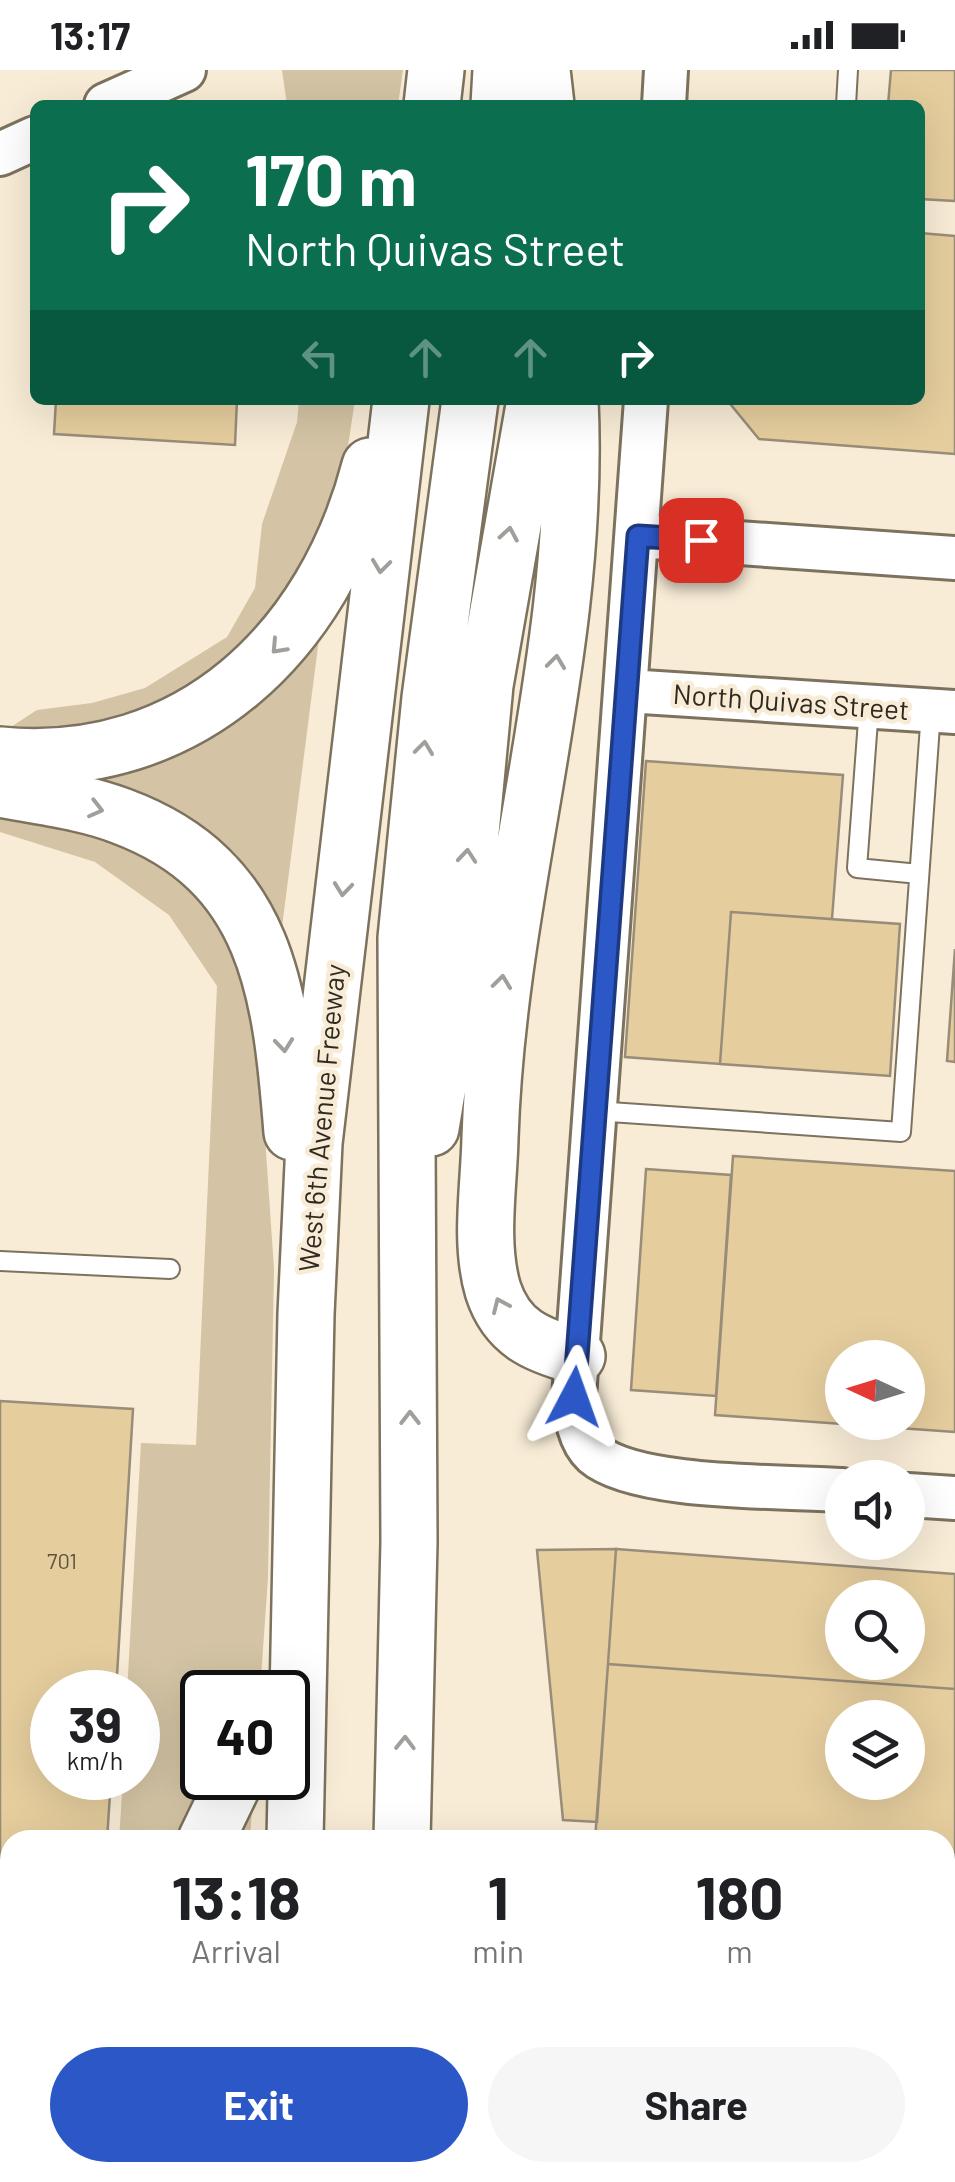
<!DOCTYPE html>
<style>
:root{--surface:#fff;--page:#f6f6f6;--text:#202124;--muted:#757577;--accent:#2c58c7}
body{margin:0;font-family:Barlow,sans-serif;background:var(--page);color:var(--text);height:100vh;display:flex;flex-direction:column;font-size:38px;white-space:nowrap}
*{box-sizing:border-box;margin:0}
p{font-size:32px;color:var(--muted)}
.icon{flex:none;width:55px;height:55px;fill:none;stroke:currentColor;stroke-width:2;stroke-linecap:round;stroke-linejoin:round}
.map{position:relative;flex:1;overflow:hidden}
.drawer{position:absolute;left:0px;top:1760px;width:955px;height:352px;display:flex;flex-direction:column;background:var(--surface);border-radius:30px 30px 0 0;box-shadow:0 10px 40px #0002}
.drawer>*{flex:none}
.guide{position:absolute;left:30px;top:30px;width:895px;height:305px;border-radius:15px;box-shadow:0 10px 40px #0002;background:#0b6e4f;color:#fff;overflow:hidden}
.needle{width:65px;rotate:274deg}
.tools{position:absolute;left:825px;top:1270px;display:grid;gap:20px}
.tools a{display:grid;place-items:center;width:100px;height:100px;border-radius:50%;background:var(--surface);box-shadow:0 10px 40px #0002;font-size:50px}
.speed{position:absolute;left:30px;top:1600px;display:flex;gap:20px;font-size:50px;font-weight:700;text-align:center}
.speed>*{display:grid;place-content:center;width:130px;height:130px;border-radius:50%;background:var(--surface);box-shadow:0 10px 40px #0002;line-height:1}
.speed small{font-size:25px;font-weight:400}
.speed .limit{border:5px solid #111;border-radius:15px;background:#fff;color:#111}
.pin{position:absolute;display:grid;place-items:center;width:85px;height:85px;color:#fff;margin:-42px;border-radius:20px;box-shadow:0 5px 15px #0006}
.me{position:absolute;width:110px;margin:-55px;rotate:4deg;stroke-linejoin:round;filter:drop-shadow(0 0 8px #0008)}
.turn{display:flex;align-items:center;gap:35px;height:210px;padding:0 50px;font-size:45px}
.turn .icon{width:130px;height:130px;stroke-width:2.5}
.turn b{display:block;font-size:70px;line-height:85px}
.lanes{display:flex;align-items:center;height:95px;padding:0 50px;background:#0003;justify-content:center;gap:50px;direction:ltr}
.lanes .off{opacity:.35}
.eta{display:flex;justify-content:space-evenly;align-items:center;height:170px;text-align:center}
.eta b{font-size:60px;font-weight:700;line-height:70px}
.action{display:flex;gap:20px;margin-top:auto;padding:20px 50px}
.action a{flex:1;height:115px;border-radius:60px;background:var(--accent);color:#fff;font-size:40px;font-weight:700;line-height:115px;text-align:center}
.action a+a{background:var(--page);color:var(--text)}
.status{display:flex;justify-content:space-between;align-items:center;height:70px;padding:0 50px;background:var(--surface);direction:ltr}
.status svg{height:28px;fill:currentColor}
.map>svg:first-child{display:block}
</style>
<div class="status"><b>13:17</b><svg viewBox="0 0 49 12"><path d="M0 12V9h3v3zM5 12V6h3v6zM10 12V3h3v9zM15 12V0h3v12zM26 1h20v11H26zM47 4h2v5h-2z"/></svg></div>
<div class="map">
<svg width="955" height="2112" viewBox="0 0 955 2112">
<rect width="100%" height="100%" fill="#f8ecd6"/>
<path fill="#d4c4a5" d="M282 0H403L398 35H287Z
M299 330H355L342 416 292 542 148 653 0 664 37 640 92 633 145 618 227 567 255 518 262 454 297 352Z
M321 553 282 857 275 867 68 703Z
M0 734 168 789 217 840 248 900 262 1023 274 1199 268 1508 260 1622H202V1708H254L250 1770H119L123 1708H138V1622H127L141 1373 196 1375 217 916 169 845 95 792 0 762Z
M0 1855H10V2010L0 2009Z"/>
<path fill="#e5cd9d" stroke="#988d79" stroke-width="2.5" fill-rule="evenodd" d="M891 0H955V131L920 129V35H888Z
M920 163 955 166V384L759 369 727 330H920Z
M56 330H237L235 375 54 364Z
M646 691 843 705 832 849 731 842 720 994 625 987Z
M731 842 900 854 890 1006 720 994Z
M955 879V992L947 991Z
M733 1086 955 1101V1362L715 1345ZM842 1288H908V1352H842Z
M646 1099 731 1105 716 1326 631 1320Z
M0 1331 133 1339 116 1622H52V1708H111L107 1770H10V1843H0Z
M616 1479 597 1752 563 1750 537 1480Z
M616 1479 955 1504V1619L608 1594ZM842 1528H908V1592H842Z
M608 1594 955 1619V1883L945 1884V1770H595ZM842 1648H908V1712H842Z"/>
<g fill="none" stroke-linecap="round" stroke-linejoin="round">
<defs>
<path id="service" d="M846 35 848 0
M869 637 857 798 919 804
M595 1041 901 1062 931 641
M0 1191 170 1199"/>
<path id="tertiary" d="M106 35 184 0
M664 35 666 0
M0 84 35 68
M646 330 574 1327C576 1346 579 1370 594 1384 636 1420 784 1416 842 1420
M638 466 955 488
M627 621 955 642
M908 1425 955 1428"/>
<path id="motorway" d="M542 0 546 35
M432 35 436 0
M499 35 501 0
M570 330C582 581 498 819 490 1068 489 1116 479 1173 493 1220 507 1263 536 1275 577 1286
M0 685C190 703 325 571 370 396
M0 719C40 727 82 731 121 746 269 801 281 924 292 1062
M431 1058 459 889 485 615 535 330
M206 1770 236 1708
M295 1770 306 1244 314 1073 401 330
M402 1770 409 1472 406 868 430 628 470 330
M13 2112 19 2102
M387 2112 388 2102"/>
</defs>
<use href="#service" stroke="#7c725e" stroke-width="22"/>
<use href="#tertiary" stroke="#7c725e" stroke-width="48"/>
<use href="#motorway" stroke="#7c725e" stroke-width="60"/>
<use href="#service" stroke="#fff" stroke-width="18"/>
<use href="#tertiary" stroke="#fff" stroke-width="42"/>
<use href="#motorway" stroke="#fff" stroke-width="55"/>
<path stroke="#605a4e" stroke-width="8" stroke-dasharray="5 10" stroke-linecap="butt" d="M945 1983 955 1981
M945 2009 955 2007
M945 2059 955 2058
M0 2061 10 2062
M0 2081H10
M111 2112 322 2102"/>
<defs>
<path id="motorway-bridge" d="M288 2112V2102"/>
</defs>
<use href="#motorway-bridge" stroke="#7c725e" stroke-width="60" stroke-linecap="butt"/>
<use href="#motorway-bridge" stroke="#fff" stroke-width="55"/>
</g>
<defs><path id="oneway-chevron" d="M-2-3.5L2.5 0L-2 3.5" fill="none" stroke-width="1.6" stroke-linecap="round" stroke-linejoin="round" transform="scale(2.5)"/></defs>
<g stroke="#a19f9b">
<use href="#oneway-chevron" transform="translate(509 464) rotate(-80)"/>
<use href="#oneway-chevron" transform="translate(381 496) rotate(97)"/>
<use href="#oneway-chevron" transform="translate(278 577) rotate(133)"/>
<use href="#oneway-chevron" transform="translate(556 592) rotate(-83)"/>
<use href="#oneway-chevron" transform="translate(424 678) rotate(-83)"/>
<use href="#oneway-chevron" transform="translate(96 739) rotate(14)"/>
<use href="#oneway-chevron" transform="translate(467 786) rotate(-85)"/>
<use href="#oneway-chevron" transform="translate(343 819) rotate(96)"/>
<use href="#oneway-chevron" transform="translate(502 912) rotate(-83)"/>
<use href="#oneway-chevron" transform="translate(284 975) rotate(84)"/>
<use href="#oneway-chevron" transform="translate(500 1235) rotate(-114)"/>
<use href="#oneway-chevron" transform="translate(410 1348) rotate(-90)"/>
<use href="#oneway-chevron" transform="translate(405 1673) rotate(-89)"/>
</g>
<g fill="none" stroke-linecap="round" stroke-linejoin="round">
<defs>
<path id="route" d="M574 1327 638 466 701 470"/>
</defs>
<use href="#route" stroke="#1d3981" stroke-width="25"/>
<use href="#route" stroke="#2c58c7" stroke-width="18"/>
</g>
<g text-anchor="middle" stroke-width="9" stroke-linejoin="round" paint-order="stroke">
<g font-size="22" fill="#5c5340">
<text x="62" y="1499">701</text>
</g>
<g font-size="28" fill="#2e2a21" stroke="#f8ecd6">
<text transform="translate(791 632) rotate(4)" y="10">North Quivas Street</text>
<text transform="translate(322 1048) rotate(-85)" y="10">West 6th Avenue Freeway</text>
</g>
</g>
</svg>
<div class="tools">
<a><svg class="needle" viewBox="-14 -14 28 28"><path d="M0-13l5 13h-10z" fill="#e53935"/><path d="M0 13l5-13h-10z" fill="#757577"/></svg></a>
<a><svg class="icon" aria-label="sound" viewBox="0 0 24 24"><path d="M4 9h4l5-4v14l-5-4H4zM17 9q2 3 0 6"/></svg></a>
<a><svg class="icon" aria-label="search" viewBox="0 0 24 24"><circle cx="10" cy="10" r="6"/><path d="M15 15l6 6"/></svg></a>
<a><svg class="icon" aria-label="layers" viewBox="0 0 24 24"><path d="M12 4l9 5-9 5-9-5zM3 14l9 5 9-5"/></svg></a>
</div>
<div class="speed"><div>39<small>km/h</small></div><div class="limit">40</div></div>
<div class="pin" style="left:701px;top:470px;background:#d93025"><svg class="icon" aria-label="arrive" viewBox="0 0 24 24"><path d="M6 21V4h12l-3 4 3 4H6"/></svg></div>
<svg class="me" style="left:574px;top:1327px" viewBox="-20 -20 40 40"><path d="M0-17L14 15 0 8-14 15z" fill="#2c58c7" stroke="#fff" stroke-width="4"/></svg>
<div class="guide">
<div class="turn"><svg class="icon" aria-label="right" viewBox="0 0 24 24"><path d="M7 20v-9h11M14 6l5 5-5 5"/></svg><div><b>170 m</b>North Quivas Street</div></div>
<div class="lanes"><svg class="icon off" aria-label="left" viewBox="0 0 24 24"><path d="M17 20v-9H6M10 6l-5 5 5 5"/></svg><svg class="icon off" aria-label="ahead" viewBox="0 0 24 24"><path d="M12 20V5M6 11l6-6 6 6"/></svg><svg class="icon off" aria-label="ahead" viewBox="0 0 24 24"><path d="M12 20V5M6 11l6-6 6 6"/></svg><svg class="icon" aria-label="right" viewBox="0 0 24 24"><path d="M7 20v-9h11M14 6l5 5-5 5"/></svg></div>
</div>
<section class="drawer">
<div class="eta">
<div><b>13:18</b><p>Arrival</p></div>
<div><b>1</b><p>min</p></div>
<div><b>180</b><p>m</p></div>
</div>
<div class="action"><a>Exit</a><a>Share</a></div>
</section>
</div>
